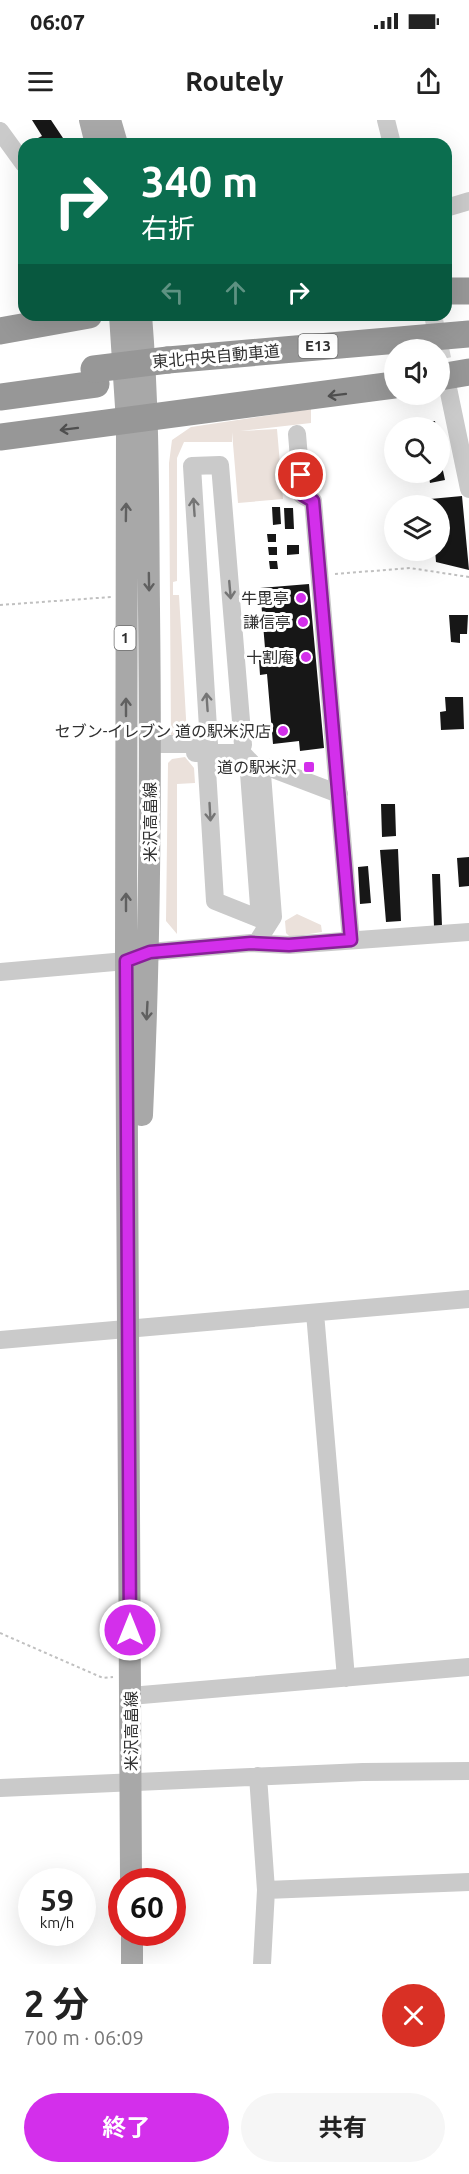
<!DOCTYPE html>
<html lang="ja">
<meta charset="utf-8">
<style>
:root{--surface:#fff;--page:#f6f6f6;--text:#222;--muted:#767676;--accent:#d32feb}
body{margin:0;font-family:Ubuntu,"Noto Sans JP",sans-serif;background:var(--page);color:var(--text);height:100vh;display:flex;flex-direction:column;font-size:22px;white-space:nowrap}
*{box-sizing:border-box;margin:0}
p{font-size:20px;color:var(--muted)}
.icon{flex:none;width:33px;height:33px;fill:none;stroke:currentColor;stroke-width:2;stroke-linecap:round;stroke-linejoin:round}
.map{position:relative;height:1844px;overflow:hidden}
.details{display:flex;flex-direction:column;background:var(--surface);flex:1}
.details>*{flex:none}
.guide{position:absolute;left:18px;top:18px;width:434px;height:183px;border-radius:18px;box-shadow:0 6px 24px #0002;background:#0b6e4f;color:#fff;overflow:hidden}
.controls{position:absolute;left:384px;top:219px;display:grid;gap:12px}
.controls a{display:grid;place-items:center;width:66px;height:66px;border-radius:50%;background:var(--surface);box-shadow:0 6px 24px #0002;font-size:30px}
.speed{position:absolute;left:18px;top:1748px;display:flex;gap:12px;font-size:30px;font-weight:700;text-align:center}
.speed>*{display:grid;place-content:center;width:78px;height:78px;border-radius:50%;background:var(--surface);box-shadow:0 6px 24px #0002;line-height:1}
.speed small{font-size:15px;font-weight:400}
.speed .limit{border:9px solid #d22;background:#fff;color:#111}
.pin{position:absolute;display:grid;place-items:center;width:51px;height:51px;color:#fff;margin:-26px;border:3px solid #fff;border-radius:50%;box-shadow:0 2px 6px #0007}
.me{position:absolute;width:66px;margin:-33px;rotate:0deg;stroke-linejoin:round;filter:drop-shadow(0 0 4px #0008)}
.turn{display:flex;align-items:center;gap:21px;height:126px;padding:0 24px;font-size:27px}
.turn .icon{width:78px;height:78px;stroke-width:2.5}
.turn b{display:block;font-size:42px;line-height:51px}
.lanes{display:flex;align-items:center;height:57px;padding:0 24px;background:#0003;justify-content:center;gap:30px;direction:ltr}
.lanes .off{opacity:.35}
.round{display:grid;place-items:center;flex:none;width:63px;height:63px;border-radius:32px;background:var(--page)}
.headline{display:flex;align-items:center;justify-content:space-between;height:102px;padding:0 24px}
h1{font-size:36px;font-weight:700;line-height:45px}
.action{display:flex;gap:12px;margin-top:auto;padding:12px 24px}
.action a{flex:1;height:69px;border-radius:36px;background:var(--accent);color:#fff;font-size:24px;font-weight:700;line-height:69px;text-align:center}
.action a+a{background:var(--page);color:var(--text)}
.status{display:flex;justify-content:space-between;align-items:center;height:42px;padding:0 30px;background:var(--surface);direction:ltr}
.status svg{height:16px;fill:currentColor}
header{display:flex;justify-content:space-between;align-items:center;height:78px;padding:0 24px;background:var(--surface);font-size:27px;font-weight:700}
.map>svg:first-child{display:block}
</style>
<div class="status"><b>06:07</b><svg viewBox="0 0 49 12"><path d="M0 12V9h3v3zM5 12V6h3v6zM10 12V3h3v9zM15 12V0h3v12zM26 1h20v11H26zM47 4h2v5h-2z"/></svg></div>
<header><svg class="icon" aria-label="menu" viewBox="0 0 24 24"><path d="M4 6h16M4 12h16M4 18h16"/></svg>Routely<svg class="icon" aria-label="share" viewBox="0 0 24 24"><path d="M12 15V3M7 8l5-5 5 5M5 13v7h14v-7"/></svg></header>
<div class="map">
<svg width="469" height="1844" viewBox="0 0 469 1844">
<rect width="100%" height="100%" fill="#fff"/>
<path fill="#ebe1db" d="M311 289V303L240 311 277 309 283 379 238 383 232 312V322H184L177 338V461L173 462V475H179L187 616 171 617 169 343 172 320 191 307Z
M185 637 194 648 195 663 177 664V814L166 801 168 643 172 639Z
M297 794 321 805 322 812 290 817 286 813 285 801Z"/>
<path fill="#171717" d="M32 0H51L63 18 54 24H36L34 20 42 16Z
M435 301 436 308H414V305Z
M440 337 445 360 430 363 428 352H440Z
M462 376 469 450 436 442 435 430H440V386H431L430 379Z
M272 387H280L281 404 273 405Z
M284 388H293L294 409H285Z
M267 414H276V422H268Z
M287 425H299V434L287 435Z
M268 427H277V435H269Z
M269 441H277L278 449H270Z
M309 464 324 628 300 631 299 621 273 624 267 554 260 555 259 540H266L260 468Z
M449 495H468L467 514H460V523L451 522Z
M445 577H463L464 609 441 610 440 592 446 591Z
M381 684H395L396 716 382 717Z
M398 729 401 801 386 802 380 730Z
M469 737V766L459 767 457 738Z
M368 746 371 783 360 784 358 747Z
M432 754H440L442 806 434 807Z"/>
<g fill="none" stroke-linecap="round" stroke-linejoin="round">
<path stroke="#d6d6d6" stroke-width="18" stroke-dasharray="18 9" stroke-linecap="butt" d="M433 195 448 267"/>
<path stroke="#c0c0c0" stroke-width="2" stroke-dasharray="3 3" stroke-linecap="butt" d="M335 454 410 448 469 457
M0 485 111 477
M0 1513 103 1558 113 1557"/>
<path stroke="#cacaca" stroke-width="18" d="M386 0 392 24
M0 11 24 44
M446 88 469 81
M448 268 469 369
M297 314 302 375 313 381 351 820
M151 624H209L192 346 220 345 243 625
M195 633H242L262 654 273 797 259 819
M206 633 215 781 260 799 248 640
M268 647 339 674
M0 852 126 841 150 832 251 823 289 825 469 812
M315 1193 346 1558
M0 1220 469 1179
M130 1576 469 1547
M258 1656 266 1770 262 1844
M0 1668 363 1652 469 1651
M266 1770 469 1762"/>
<path stroke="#a8a8a8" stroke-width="22" d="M90 0 96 24
M110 0 117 24
M120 195 127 302 126 841 131 1761
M141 195C149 293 148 392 149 490 151 659 150 826 142 995
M132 1812V1844"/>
<path stroke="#979797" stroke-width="27" d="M446 171H469
M0 211 89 195
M168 240 469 214
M440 257 469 252
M0 277 96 264
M0 317 394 265"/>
<path stroke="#979797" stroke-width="27" d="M94 249 168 240"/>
</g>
<defs><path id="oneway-shaft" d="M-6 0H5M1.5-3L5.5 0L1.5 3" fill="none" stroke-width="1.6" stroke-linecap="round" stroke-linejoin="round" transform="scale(1.5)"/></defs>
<g stroke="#4f4f4f">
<use href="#oneway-shaft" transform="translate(337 275) rotate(173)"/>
<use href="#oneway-shaft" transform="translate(69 309) rotate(173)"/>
</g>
<g stroke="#757575">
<use href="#oneway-shaft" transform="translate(194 387) rotate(-94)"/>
<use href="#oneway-shaft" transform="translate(230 470) rotate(85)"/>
<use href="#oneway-shaft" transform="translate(207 582) rotate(-94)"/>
<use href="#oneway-shaft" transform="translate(210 692) rotate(87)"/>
</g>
<g stroke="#606060">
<use href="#oneway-shaft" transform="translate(126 392) rotate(-89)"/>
<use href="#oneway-shaft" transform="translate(149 462) rotate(89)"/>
<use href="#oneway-shaft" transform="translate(126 587) rotate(-90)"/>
<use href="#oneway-shaft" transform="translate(126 782) rotate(-90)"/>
<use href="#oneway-shaft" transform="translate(147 891) rotate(93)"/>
</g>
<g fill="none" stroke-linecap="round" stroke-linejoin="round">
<defs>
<path id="route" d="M130 1510 126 841 150 832 251 823 289 825 351 820 313 381 303 375 301 355"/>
</defs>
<use href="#route" stroke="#891f99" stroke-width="15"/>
<use href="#route" stroke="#d32feb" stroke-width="10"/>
</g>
<g fill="#d32feb" stroke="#fff" stroke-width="2">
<circle cx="301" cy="478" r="6"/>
<circle cx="303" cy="502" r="6"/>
<circle cx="306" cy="537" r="6"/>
<circle cx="283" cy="611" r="6"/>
<rect x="303" y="641" width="12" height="12" rx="3"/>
</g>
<g text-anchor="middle" stroke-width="6" stroke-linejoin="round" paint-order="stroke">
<g fill="#fff" stroke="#6e6e6e" stroke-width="1.5">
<rect x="298.5" y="214" width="39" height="24" rx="4.5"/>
<rect x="114.5" y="506" width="21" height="24" rx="4.5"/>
</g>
<g font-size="15" font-weight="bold" fill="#303030">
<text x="318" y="231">E13</text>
<text x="125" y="523">1</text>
</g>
<g font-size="16" fill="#303030" stroke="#fff">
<text transform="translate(216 236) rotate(-5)" y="6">東北中央自動車道</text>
<text transform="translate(150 702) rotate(-90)" y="6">米沢高畠線</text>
<text transform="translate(131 1611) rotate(-90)" y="6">米沢高畠線</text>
</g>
<g font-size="16" fill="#303030" stroke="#fff" text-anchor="end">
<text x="289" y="484">牛毘亭</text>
<text x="291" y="508">謙信亭</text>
<text x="294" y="543">十割庵</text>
<text x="271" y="617">セブン-イレブン 道の駅米沢店</text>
<text x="297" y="653">道の駅米沢</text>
</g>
</g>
</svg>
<div class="controls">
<a><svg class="icon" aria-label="sound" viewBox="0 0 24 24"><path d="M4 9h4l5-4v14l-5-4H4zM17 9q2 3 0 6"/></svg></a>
<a><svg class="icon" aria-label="search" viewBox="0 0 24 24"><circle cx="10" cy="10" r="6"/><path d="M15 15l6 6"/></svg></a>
<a><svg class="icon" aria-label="layers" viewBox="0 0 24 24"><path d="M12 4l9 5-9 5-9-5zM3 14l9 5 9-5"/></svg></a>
</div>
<div class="speed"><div>59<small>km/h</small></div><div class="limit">60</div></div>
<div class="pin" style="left:301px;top:355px;background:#d93025"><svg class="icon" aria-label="arrive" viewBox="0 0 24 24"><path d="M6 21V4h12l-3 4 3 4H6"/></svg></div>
<svg class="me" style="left:130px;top:1510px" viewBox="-20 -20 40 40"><circle r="17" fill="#d32feb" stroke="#fff" stroke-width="3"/><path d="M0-11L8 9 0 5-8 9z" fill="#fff"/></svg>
<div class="guide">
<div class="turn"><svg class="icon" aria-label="right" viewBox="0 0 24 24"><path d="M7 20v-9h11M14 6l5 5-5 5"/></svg><div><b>340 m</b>右折</div></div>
<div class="lanes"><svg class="icon off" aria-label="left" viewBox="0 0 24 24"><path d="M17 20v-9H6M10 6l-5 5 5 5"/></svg><svg class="icon off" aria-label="ahead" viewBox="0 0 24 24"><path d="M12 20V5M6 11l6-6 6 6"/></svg><svg class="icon" aria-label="right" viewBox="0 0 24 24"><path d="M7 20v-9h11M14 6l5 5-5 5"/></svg></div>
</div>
</div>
<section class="details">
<div class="headline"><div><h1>2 分</h1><p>700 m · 06:09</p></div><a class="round" style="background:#d93025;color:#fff"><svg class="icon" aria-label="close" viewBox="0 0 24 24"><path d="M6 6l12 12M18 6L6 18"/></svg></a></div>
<div class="action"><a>終了</a><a>共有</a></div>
</section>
